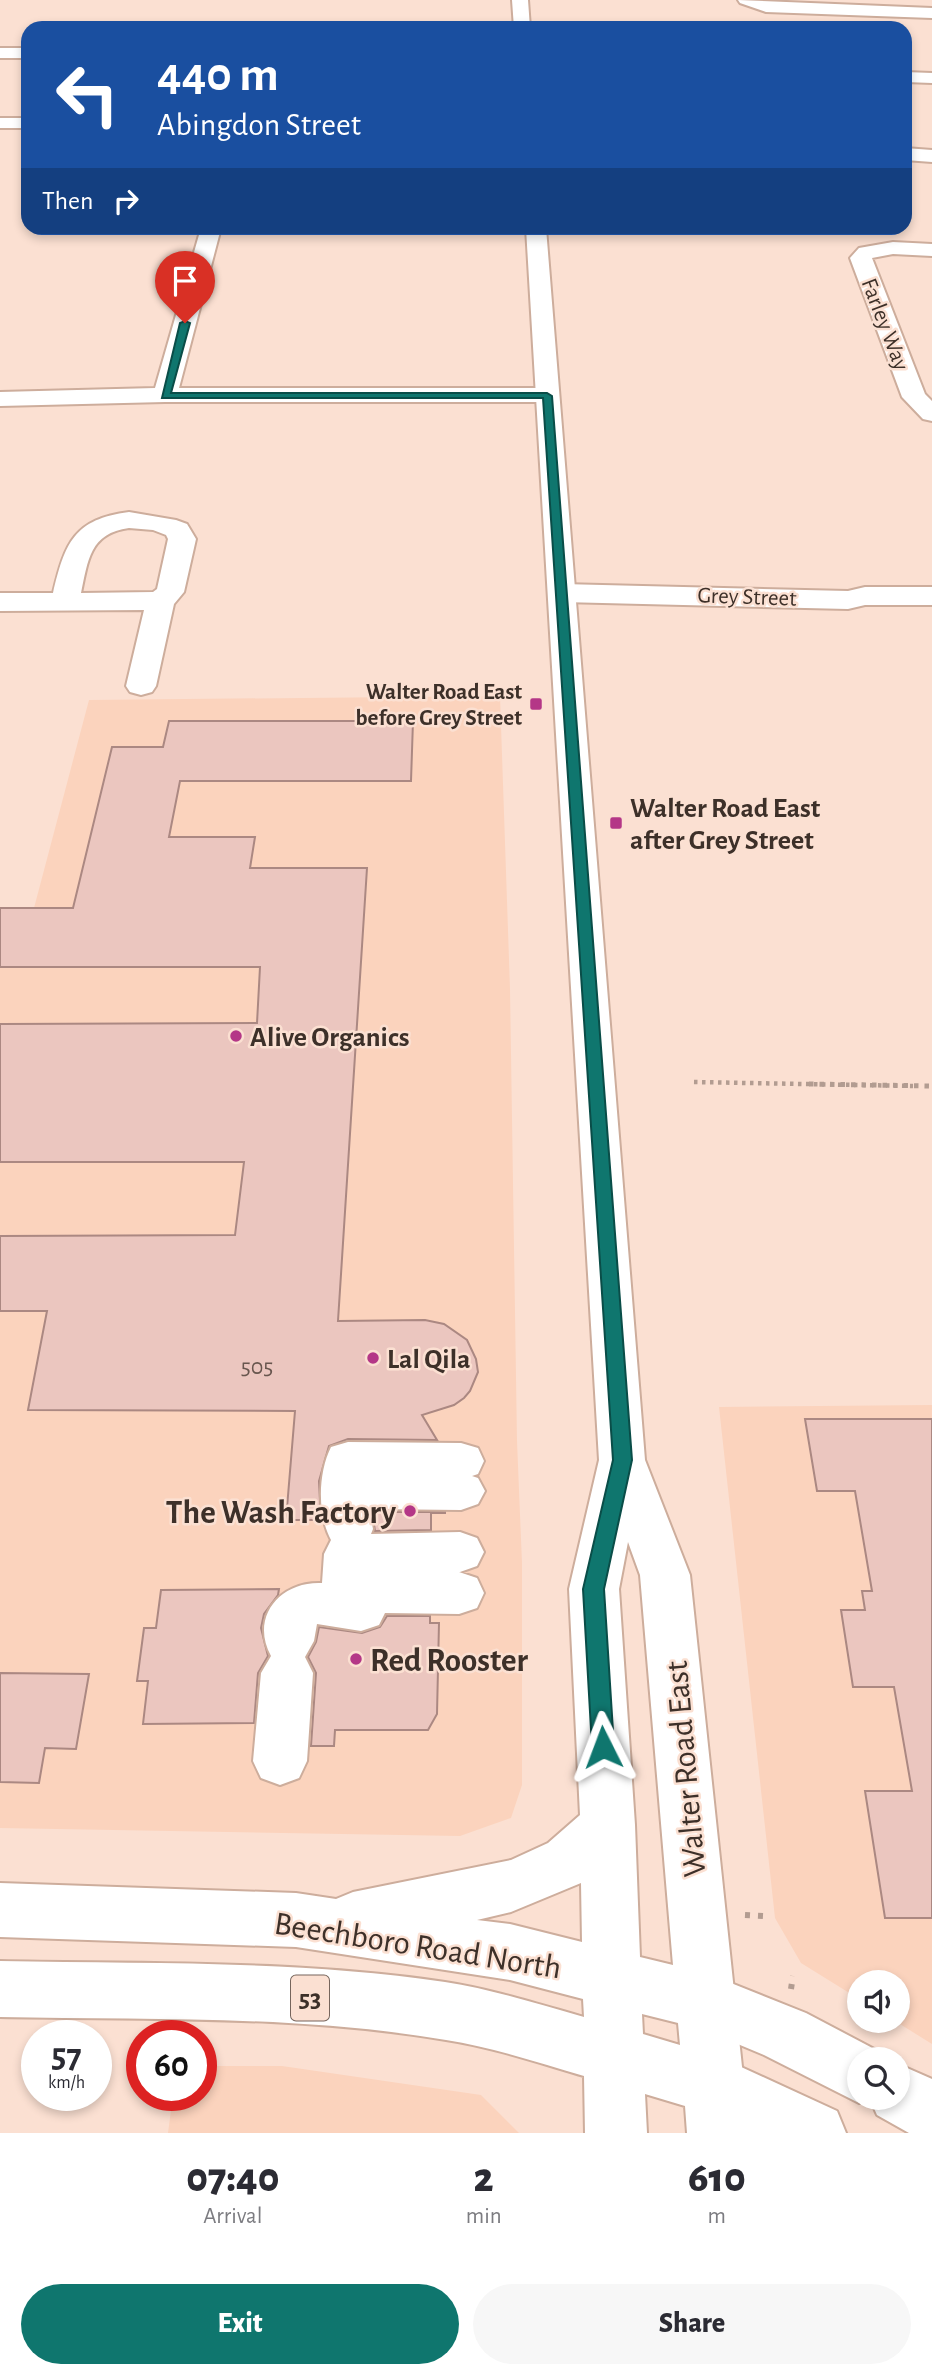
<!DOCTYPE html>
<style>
:root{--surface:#fff;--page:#f7f7f7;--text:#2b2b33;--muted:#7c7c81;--accent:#0f766e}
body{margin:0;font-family:"Alegreya Sans",sans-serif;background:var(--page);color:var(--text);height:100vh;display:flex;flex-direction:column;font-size:26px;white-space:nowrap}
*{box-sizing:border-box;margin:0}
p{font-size:23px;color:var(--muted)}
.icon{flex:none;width:38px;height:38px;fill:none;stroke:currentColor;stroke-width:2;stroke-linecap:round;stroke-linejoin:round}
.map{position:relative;height:2133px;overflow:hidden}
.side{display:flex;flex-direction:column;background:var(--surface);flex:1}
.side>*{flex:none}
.guide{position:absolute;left:21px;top:21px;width:891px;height:214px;border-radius:21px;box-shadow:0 4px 10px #0003;background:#1a4fa0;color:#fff;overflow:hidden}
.buttons{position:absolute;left:847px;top:1970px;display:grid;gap:14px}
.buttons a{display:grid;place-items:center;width:63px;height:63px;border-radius:50%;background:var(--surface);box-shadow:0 4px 10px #0003;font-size:35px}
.speed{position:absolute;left:21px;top:2020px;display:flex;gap:14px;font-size:35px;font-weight:700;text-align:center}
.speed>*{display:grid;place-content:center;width:91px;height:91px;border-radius:50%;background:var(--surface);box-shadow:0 4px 10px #0003;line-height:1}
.speed small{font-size:18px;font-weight:400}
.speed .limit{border:10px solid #d22;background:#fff;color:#111}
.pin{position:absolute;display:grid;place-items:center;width:60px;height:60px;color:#fff;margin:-72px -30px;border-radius:50% 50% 50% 0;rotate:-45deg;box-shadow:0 0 7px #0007}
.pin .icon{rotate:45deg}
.me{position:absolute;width:77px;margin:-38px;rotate:357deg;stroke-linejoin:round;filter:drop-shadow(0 0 5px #0008)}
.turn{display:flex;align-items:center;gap:24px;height:147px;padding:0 21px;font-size:32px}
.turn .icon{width:91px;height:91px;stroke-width:2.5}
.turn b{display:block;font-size:49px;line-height:60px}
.then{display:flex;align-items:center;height:66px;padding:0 21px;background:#0003;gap:14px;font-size:26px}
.eta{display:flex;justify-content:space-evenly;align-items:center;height:119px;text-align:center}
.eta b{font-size:42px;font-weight:800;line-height:49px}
.button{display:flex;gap:14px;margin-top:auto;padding:14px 21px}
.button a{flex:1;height:80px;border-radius:42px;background:var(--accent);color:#fff;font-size:28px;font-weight:800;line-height:80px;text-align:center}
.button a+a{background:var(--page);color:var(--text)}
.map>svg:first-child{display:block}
</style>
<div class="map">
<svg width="932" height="2133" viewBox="0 0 932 2133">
<rect width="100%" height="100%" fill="#fbe0d2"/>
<path fill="#fbd3bd" d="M500 696 510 989 517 1441 522 1563V1785L511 1818 460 1836 0 1828V908H34L89 700Z
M932 1405V2044L895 2021H898V1983H859V1999L801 1963 775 1918 719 1407Z
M201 2066H282L481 2095 519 2133H168L173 2095H201Z"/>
<path fill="#ebc6bf" stroke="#ab8882" stroke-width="2" d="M169 721H413L411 781H180L169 837H255L250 868H367L338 1321 425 1320 444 1324 467 1340 476 1359 478 1372 470 1391 464 1398 454 1405 422 1415 437 1440 348 1439 329 1446 319 1481 321 1520H286L295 1411 28 1410 47 1311H0V1236L235 1235 244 1162H0V1024L257 1023 260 967H0V908H73L112 747H163Z
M805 1419H932V1918H885L865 1791H912L894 1687H853L841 1610H865L862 1591H872L855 1491H817Z
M372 1512H445V1513H431V1530L375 1531Z
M279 1589 278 1595 264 1614 261 1628 268 1656 258 1673 254 1723 143 1724 148 1681H137L144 1628H156L161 1590Z
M387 1616H430V1623H439L437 1714 428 1730H335L334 1746H311L316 1673 308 1657 316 1642 319 1627 362 1633 380 1627Z
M0 1673 89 1674 76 1749 45 1748 39 1783 0 1782Z"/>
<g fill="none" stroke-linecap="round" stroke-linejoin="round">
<defs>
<path id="minor" d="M738 0 932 8V18L766 12 740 3Z
M0 48H28V58H0Z
M905 72 932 73V83L905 82Z
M0 118H28V128H0Z
M905 148 932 150V162L905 160Z
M201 228H221L179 388H547L556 390 559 395 556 400 547 402H165L0 406V392L155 388Z
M893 242 932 244V256L893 254 872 258 925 394 932 401V421L923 419 902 397 850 258 859 248Z
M129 512 176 520 187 524 196 539 184 592 174 604 156 686 152 692 141 695 130 692 126 686 144 610 0 611V593H53C65 543 74 519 129 512ZM129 528 153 530 166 535 168 539 157 589 153 592 81 593C88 560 90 533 129 528Z
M562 584 848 591 865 587H932V605H865L848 609 562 602 552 599 548 593 552 587Z
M348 1442 461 1443 478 1448 484 1461 478 1474 472 1476 478 1478 485 1491 478 1504 461 1510 369 1509 373 1529 371 1534 460 1532 477 1538 484 1552 477 1566 460 1572H448H459L477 1578 484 1593 477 1608 459 1614 385 1613 379 1625 361 1631 317 1624 314 1641 305 1657 313 1673 307 1761 299 1778 280 1785 261 1778 253 1761 261 1673 271 1656C250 1618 279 1581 322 1583L324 1554 331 1540C317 1514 318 1473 331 1447Z
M706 1973 806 2013 880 2052 884 2060H859V2098H898V2064L932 2079V2133H909L877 2115 870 2099 859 2103 764 2055 685 2022 677 2002 685 1982Z
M715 2055 837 2111 846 2133H749L694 2106 685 2085 694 2064Z"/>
<path id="major" d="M512 0H528L530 28H514Z
M526 228H546L645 1460 690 1575 749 2133H687L685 2106 645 2094 647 2133H585L584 2076C539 2063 492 2047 446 2040 299 2015 148 2020 0 2017V1961C148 1964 298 1960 445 1982 491 1989 538 2004 584 2017L583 1999 510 1980 296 1947 0 1937V1883L296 1893 336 1899 353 1892 511 1860 548 1843 580 1815 569 1589 599 1460ZM628 1542 640 1575 673 1965 640 1957 635 1825 619 1589ZM581 1883 582 1942 510 1924 477 1920 511 1912ZM642 2014 678 2023 680 2045 643 2034Z"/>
</defs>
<use href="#minor" stroke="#cdad9c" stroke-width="4"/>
<use href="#major" stroke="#cdad9c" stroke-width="4"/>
<path stroke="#b29c91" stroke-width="4.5" stroke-dasharray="3.5 4.5" stroke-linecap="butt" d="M694 1082 913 1086"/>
<path stroke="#b29c91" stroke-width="5" stroke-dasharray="4.5 6" stroke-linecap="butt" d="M809 1084 932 1086"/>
<path stroke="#b29c91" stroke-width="6" stroke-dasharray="5 8" stroke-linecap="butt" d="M745 1915 764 1916
M791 1989 793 1976"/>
<use href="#minor" fill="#fff" fill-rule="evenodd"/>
<use href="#major" fill="#fff" fill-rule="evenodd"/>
</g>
<path fill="#0f766e" stroke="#0a4d48" stroke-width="2" d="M185 321 190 323 171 393H547L552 396 632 1460 604 1589 614 1747 611 1754 603 1756 595 1754 592 1747 583 1589 613 1460 543 398H162L180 323Z"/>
<g fill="#b43787" stroke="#fbe0d2" stroke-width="2.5">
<rect x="529" y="697" width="14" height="14" rx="3.5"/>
<rect x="609" y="816" width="14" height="14" rx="3.5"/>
<circle cx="236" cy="1036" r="7"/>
<circle cx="373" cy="1358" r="7"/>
<circle cx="410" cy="1511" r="7"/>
<circle cx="356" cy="1659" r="7"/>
</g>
<g text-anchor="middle" stroke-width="5" stroke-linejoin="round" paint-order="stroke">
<g font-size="23" fill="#3d3029" stroke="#fbe0d2">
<text transform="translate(886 324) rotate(69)" y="8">Farley Way</text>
<text transform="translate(747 596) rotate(2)" y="8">Grey Street</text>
</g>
<g font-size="23" font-weight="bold" fill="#3d3029" stroke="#fbe0d2" text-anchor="end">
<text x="522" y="699">Walter Road East<tspan x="522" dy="26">before Grey Street</tspan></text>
</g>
<g font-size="24" fill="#68564e">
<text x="257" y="1374">505</text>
</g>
<rect fill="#fbe0d2" stroke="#76655c" stroke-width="2" x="291" y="1975.5" width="38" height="45" rx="5"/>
<g font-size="26" font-weight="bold" fill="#3d3029">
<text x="310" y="2007">53</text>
</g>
<g font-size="28" font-weight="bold" fill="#3d3029" stroke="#fbe0d2" text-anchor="start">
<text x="630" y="817">Walter Road East<tspan x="630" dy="32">after Grey Street</tspan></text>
<text x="250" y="1046">Alive Organics</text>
<text x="387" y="1368">Lal Qila</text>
</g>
<g font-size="33" font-weight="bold" fill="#3d3029" stroke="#fbe0d2" text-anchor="end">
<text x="396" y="1523">The Wash Factory</text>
<text x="370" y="1671" text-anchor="start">Red Rooster</text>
</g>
<g font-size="33" fill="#3d3029" stroke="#fbe0d2">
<text transform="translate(684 1769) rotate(-95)" y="12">Walter Road East</text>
<text transform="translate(418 1944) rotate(9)" y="12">Beechboro Road North</text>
</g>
</g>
</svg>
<div class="buttons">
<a><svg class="icon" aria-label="sound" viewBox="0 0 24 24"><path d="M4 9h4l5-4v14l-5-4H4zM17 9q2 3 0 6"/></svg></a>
<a><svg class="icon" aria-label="search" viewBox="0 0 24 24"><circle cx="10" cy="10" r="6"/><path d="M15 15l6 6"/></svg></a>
</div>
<div class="speed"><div>57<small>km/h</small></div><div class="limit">60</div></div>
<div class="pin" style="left:185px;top:323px;background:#d93025"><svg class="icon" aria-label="arrive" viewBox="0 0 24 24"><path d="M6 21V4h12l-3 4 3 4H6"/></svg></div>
<svg class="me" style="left:603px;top:1747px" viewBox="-20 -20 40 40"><path d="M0-17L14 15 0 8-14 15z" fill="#0f766e" stroke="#fff" stroke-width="4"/></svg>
<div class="guide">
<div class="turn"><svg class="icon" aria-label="left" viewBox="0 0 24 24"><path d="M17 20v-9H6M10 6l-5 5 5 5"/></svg><div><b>440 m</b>Abingdon Street</div></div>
<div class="then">Then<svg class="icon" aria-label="right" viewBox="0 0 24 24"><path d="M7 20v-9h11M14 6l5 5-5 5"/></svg></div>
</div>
</div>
<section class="side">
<div class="eta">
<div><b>07:40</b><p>Arrival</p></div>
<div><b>2</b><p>min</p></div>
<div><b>610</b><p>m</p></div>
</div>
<div class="button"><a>Exit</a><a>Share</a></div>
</section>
